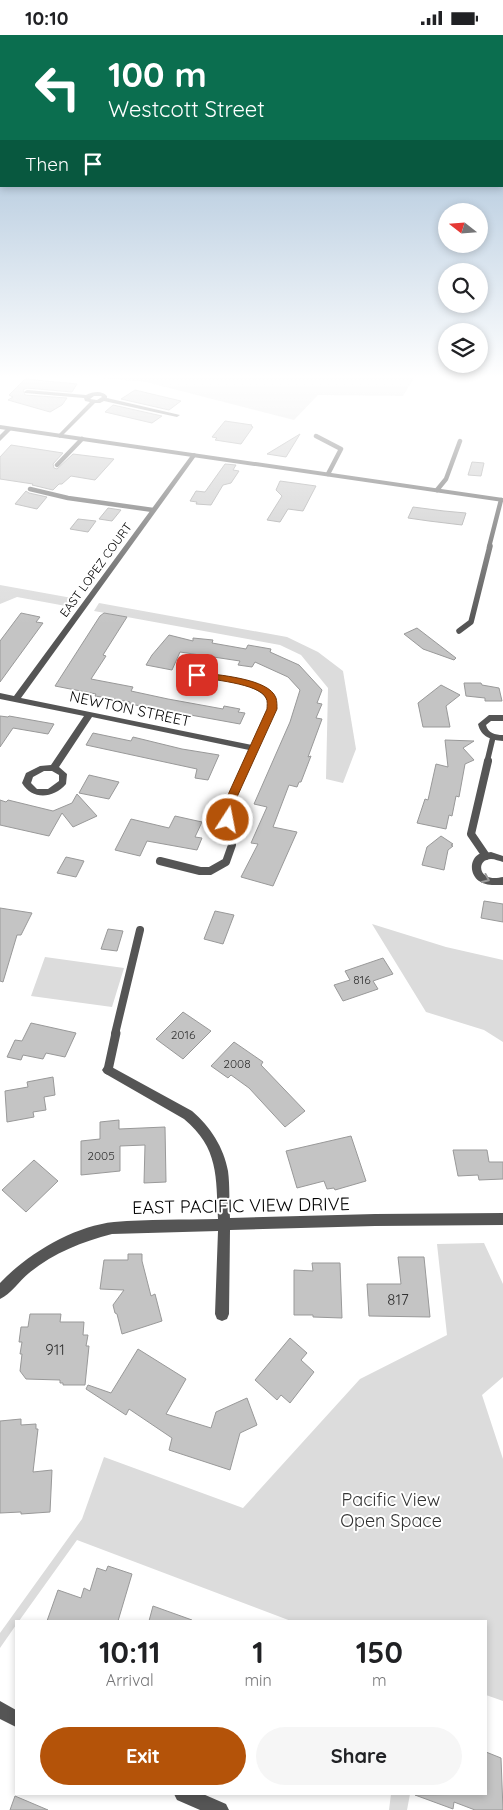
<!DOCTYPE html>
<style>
:root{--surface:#fff;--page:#f6f6f6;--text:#202124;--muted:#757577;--accent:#b45309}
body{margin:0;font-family:Quicksand,sans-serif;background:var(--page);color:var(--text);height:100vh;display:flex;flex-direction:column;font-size:19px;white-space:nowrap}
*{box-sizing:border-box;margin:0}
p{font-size:16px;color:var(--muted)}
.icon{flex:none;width:28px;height:28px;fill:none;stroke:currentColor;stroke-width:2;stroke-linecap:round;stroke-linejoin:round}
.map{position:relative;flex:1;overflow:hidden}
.sheet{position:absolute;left:15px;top:1585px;width:472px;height:175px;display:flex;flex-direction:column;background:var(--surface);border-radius:0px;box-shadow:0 2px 8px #0003}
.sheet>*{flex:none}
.hud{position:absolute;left:0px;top:0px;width:504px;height:152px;box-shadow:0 2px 8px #0003;background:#0b6e4f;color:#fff;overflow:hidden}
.needle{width:32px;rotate:287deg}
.controls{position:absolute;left:438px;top:168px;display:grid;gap:10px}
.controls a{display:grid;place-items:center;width:50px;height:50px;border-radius:50%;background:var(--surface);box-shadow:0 2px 8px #0003;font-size:25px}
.pin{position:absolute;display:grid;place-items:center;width:42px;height:42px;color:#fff;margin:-21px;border-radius:10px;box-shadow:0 2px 8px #0006}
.me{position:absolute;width:55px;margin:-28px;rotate:11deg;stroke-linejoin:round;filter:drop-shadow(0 0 4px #0008)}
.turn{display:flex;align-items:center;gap:18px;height:105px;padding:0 25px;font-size:22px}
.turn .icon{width:65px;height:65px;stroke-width:2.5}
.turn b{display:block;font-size:35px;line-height:42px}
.then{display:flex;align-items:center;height:48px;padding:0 25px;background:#0003;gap:10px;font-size:19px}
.eta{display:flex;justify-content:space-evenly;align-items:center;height:85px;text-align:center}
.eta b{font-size:30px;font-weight:700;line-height:35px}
.action{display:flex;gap:10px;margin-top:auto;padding:10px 25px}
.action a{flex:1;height:58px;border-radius:30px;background:var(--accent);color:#fff;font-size:20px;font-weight:700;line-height:58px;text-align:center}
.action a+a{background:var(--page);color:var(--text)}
.status{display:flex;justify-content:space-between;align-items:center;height:35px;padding:0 25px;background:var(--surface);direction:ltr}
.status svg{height:14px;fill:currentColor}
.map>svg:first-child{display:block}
</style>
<div class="status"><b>10:10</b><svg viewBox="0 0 49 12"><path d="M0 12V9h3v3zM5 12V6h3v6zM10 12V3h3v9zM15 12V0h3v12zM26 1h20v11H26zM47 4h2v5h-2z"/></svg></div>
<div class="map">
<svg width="503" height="1775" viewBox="0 0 503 1775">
<rect width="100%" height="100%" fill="#fff"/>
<path fill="#dcdcdc" d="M78 341H415L403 361 318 360 294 385 146 347Z
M0 550 72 563 66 571 17 562 0 569Z
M99 568 287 602 318 617 343 636 356 714 343 748 326 744 328 653 301 620 280 610 94 576Z
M372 889 446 912 503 925V1007L484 995 426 977Z
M45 922 124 933 112 972 31 961Z
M484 1208 503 1249V1342L482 1360 503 1424V1666L486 1660V1586H291L77 1505 19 1586H16V1590L0 1613V1598L82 1484 104 1422 243 1473 360 1344 447 1300 437 1209Z
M391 1759H410L407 1775H389Z"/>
<path fill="#c4c4c4" stroke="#999" d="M25 344 77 349 72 357 27 353 23 355 25 360 67 363 62 370 50 377 8 365 13 362 9 360Z
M135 355 181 366 169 375 121 364Z
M113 370 162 381 152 388 105 377Z
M225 386 252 390 251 391 253 392 241 409 215 405 217 403 212 402Z
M300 399 286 422 267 419Z
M11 410 63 418 53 429 54 433 57 434 73 419 114 424 95 445 71 441 62 449H59L53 455 32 450 33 449 0 444V422Z
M472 427 484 428 481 441 468 440Z
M225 429 236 430 233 435 239 436 231 448 223 450 211 470 196 469 197 467 190 466 196 456 205 457Z
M280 446 316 451 303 476 288 474 280 487 267 485 282 461 276 455Z
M26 456 29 458 47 462 37 474 15 469Z
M413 472 444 476 466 478 462 490 429 486 408 483Z
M108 473 121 475 112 486 99 484Z
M78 484 96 486 88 497 70 494Z
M21 578 40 582 36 587 43 588 0 647V606Z
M104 578 127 582 103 620 106 621 91 644 133 652 131 656 168 664 223 674 224 671 240 674 238 677 245 678 240 689 130 669V667L95 661 96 659 55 651 100 581Z
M417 593 456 623 454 625 423 614 404 599Z
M169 600 193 606V603L213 605 212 608 246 614 248 610 271 614 270 617 299 630 322 655 317 668 322 669 316 683 322 684 308 722 311 721 301 747H299L297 752 289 750 273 792 297 797 273 851 241 842 258 809 251 808 267 772 254 769 290 687 300 655 288 642 255 627 252 632 238 630 240 626 180 617 172 635 146 630 152 620Z
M464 648H481L482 650 499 653 502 666H485V663L466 661Z
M441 650 460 660 446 671 450 692H423L418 668Z
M0 681 8 682 9 681 54 689 48 699 13 693 0 712Z
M93 698 131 706 133 702 182 714 219 720 208 745 195 743 197 734 86 710Z
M445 705 474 706 463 713 474 725 465 729 459 762 456 761 452 781 449 780 446 794 417 788 425 764 428 765 436 729 448 732Z
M89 740 119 747 109 764 79 758Z
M77 759 97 781 73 792 62 778 49 801 0 790V765L6 767 8 765 53 776 72 768Z
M175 781 202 787 195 802 202 803 197 815 147 806 140 821 115 815 131 784 169 793Z
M441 801 453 809 451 810 453 811 448 815 444 835 422 830 427 812Z
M66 822 84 826 76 842 57 838Z
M484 866 503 869V887L481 883Z
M0 873 32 878 21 900H17L3 947 0 946Z
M215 876 234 880 223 909 204 904Z
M108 894 123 896 117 916 101 914Z
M383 923 393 939 373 946 378 954 343 966 334 950 350 945 345 936Z
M183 977 211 996 183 1024 156 1004Z
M31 988 76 998 65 1022 46 1018 43 1024 23 1020 21 1025 7 1022 15 1005 22 1006Z
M234 1007 263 1027 261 1030 305 1076 285 1092 249 1053 231 1040 228 1043 211 1031Z
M53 1042 55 1060 44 1062 46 1075 33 1077 34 1082 7 1087 5 1056 28 1052 27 1047Z
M119 1085V1094L165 1092 166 1147 144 1148 145 1110 120 1111V1136L81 1140V1106L100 1104V1087Z
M351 1101 366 1146 335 1155 334 1153 327 1154 324 1146 297 1153 286 1116Z
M453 1115H487L489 1127H503V1144L479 1145 478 1140 458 1141Z
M34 1125 58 1146 26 1177 2 1155Z
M128 1219H142V1226L151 1261 155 1259 162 1286 122 1299 117 1279 115 1278 113 1270 124 1255 100 1254 104 1225H128Z
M398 1222H424L430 1282 369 1281 367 1249H401Z
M312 1228H340L342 1283 313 1282V1280H294V1235L313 1236Z
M30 1279H61L60 1287H84L83 1300H88L86 1311H89L85 1350H63V1348H60V1345L26 1344 20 1336 22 1319H20L22 1307H19L21 1292H28Z
M290 1303 307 1318 301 1325 314 1337 290 1368 281 1360 277 1365 255 1345Z
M138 1314 186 1344 166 1379 211 1393 216 1377 247 1363 257 1390 240 1398 230 1435 169 1415 172 1403 129 1374 126 1380 86 1354 88 1350 111 1358Z
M21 1384V1390L36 1389V1394H38L33 1437 52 1435 50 1477 21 1479V1477L0 1478V1386Z
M108 1531 132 1539 118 1586H47L58 1555 81 1563 84 1553 90 1556 97 1533 106 1536Z
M153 1571 192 1585V1586H149Z
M486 1717 501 1723 503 1775H475L454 1767 453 1774 415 1760 486 1759Z
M15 1761 48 1775H10Z"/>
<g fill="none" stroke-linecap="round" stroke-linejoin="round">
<path stroke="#555" stroke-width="4.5" d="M316 401 341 414 328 439
M57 430 82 404
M30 454 68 463 153 475
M437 455 446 444 460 406
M489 512 501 465"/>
<path stroke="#555" stroke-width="5.5" d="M459 596 471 587 490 511
M487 727 493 702"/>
<path stroke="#555" stroke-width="8" d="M486 821 471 799 488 726
M160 826 200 836H210L226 827 232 810 228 785 232 762
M115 999 140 895"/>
<path stroke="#555" stroke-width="9" d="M108 1035 116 998"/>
<path fill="#555" fill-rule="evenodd" d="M27 355 86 360C93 357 101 355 107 361V363L180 380 177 382 104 366 100 368H95L60 403 57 401 58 400 90 367 85 366 84 363 25 358 24 357ZM94 361H101L102 362 97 365 90 364Z
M8 392 13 393 0 406V400Z
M194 418 196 419V421L21 663 252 710C257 698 265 686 268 674 274 648 213 645 197 641L193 639 197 637C220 641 278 642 276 674L236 762 232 765 228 762 249 715 92 682 59 732 67 739 66 749C53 764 32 765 22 748L26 738 40 731 51 730 84 681 0 664V658L14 661 192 419ZM44 736H52L59 740V746L48 754H37L31 748 33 742Z
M489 680H503V686H491L486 690C488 698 495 700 503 700V706C491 705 481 702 478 689Z
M491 817 503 821V827C499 826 495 824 491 824 480 824 478 836 486 841 491 844 498 843 503 842V850C495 850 487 851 479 846 470 840 469 825 479 819 483 818 487 818 491 817Z
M108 1030 192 1076C210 1091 224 1113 228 1136 230 1151 229 1168 230 1183L375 1179 503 1178V1190L375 1191 230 1195 229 1279 227 1284 222 1286 217 1284 215 1279 218 1196 112 1199C82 1207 53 1218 29 1238 19 1246 11 1259 0 1264V1248C27 1219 74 1191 114 1187 148 1184 183 1185 218 1184 216 1142 219 1113 184 1084L104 1038 102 1035 104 1032Z
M0 1666 16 1675V1692L0 1684Z
M174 1759H203L226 1769 229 1775H200L177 1765Z"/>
<path fill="#555" fill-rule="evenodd" d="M0 390 503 463V467L0 394Z"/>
</g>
<defs><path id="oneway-chevron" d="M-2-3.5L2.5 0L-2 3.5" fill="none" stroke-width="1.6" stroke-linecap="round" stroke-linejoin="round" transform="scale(1.25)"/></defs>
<use stroke="#999" href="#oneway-chevron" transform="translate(486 844) rotate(24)"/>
<linearGradient id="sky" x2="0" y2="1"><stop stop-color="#8cadcc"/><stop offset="0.58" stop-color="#fff"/><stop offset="1" stop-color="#fff" stop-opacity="0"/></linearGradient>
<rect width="503" height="589" fill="url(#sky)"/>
<path fill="#b45309" stroke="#753606" d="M197 637C216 640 269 643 276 663 277 666 277 671 277 674L237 762 233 785 228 789 223 785 227 762 267 674C267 671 268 666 266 663 259 648 210 645 194 641V638Z"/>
<g text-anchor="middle" stroke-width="4" stroke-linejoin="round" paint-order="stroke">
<g font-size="12" fill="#000" stroke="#fff">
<text transform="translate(96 535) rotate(-54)" y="4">EAST LOPEZ COURT</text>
</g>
<g font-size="12" fill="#313131">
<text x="362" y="949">816</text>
<text x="183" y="1004">2016</text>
<text x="237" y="1033">2008</text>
<text x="101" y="1125">2005</text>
</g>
<g font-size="15" fill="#000" stroke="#fff">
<text transform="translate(130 674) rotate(12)" y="5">NEWTON STREET</text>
</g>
<g font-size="15" fill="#313131">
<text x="398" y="1270">817</text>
<text x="55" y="1320">911</text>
</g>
<g font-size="18" fill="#000" stroke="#fff">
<text transform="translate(241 1171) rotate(-1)" y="6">EAST PACIFIC VIEW DRIVE</text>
</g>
<g font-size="18" fill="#333" stroke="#fff">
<text x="391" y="1471">Pacific View<tspan x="391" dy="21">Open Space</tspan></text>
</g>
</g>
</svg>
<div class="controls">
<a><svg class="needle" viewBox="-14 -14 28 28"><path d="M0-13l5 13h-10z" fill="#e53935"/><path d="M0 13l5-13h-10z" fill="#757577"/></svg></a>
<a><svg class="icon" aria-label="search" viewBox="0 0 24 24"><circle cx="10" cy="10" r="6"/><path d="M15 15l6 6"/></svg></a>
<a><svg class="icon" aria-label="layers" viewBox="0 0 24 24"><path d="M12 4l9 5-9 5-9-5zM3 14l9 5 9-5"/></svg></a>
</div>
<div class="pin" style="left:197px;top:640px;background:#d93025"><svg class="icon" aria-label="arrive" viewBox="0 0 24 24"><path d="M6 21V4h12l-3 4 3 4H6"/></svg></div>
<svg class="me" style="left:228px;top:785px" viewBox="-20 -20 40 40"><circle r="17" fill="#b45309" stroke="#fff" stroke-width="3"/><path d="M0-11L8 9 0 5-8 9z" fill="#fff"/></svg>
<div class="hud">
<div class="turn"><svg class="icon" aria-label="left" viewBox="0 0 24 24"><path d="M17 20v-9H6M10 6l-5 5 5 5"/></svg><div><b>100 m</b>Westcott Street</div></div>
<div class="then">Then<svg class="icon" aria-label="arrive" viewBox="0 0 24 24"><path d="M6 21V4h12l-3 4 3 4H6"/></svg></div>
</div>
<section class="sheet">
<div class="eta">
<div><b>10:11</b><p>Arrival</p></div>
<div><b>1</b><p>min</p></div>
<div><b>150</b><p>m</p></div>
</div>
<div class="action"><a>Exit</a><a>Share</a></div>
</section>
</div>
